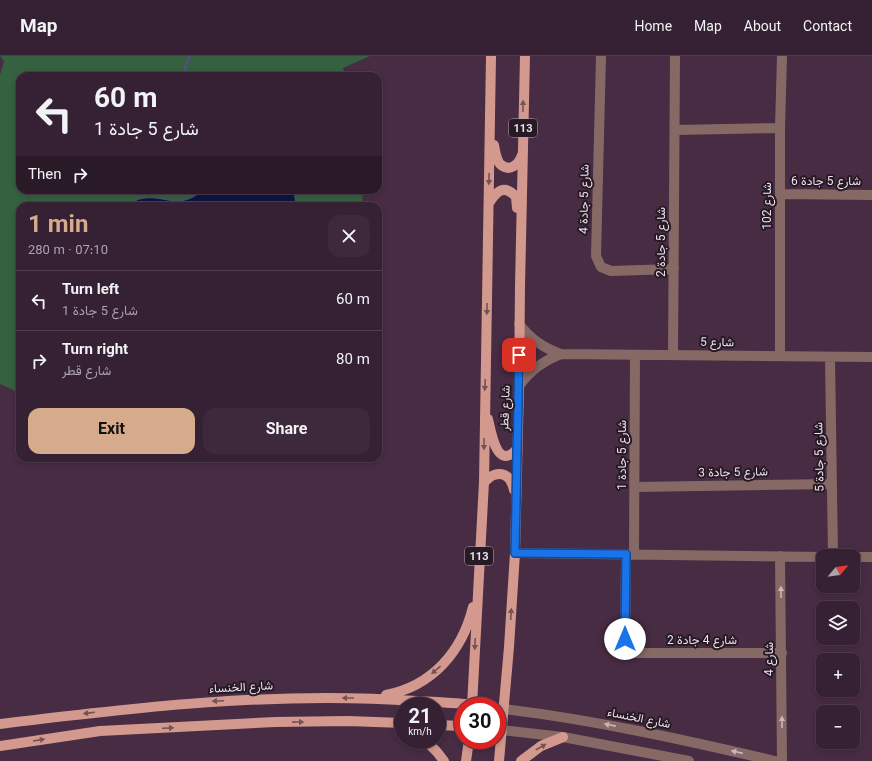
<!DOCTYPE html>
<meta charset="utf-8">
<style>
:root{--surface:#352133;--page:#3d293b;--text:#f1f3f6;--muted:#aaa3ac;--line:#4f3e4e;--accent:#d6ab8b}
body{margin:0;font-family:Georgia,Vazirmatn,serif;background:var(--page);color:var(--text);height:100vh;display:flex;flex-direction:column;font-size:15px;white-space:nowrap}
*{box-sizing:border-box;margin:0}
p{font-size:13px;color:var(--muted)}
.icon{flex:none;width:22px;height:22px;fill:none;stroke:currentColor;stroke-width:2;stroke-linecap:round;stroke-linejoin:round}
.map{position:relative;flex:1;overflow:hidden}
.side{position:absolute;left:16px;top:146px;width:366px;height:260px;display:flex;flex-direction:column;background:var(--surface);border-radius:12px;box-shadow:0 2px 6px #0003,0 0 0 1px var(--line)}
.side>*{flex:none}
.banner{position:absolute;left:16px;top:16px;width:366px;height:122px;border-radius:12px;box-shadow:0 2px 6px #0003,0 0 0 1px var(--line);background:#352133;color:var(--text);overflow:hidden}
.needle{width:26px;rotate:61deg}
.fabs{position:absolute;left:816px;top:493px;display:grid;gap:8px}
.fabs a{display:grid;place-items:center;width:44px;height:44px;border-radius:8px;background:var(--surface);box-shadow:0 2px 6px #0003,0 0 0 1px var(--line);font-size:20px}
.speed{position:absolute;left:394px;top:641px;display:flex;gap:8px;font-size:20px;font-weight:700;text-align:center}
.speed>*{display:grid;place-content:center;width:52px;height:52px;border-radius:50%;background:var(--surface);box-shadow:0 2px 6px #0003,0 0 0 1px var(--line);line-height:1}
.speed small{font-size:10px;font-weight:400}
.speed .limit{border:6px solid #d22;background:#fff;color:#111}
.pin{position:absolute;display:grid;place-items:center;width:34px;height:34px;color:#fff;margin:-17px;border-radius:8px;box-shadow:0 2px 6px #0006}
.me{position:absolute;width:44px;margin:-22px;rotate:0deg;stroke-linejoin:round;filter:drop-shadow(0 0 3px #0008)}
.turn{display:flex;align-items:center;gap:14px;height:84px;padding:0 12px;font-size:18px}
.turn .icon{width:52px;height:52px;stroke-width:2.5}
.turn b{display:block;font-size:28px;line-height:34px}
.then{display:flex;align-items:center;height:38px;padding:0 12px;background:#0003;gap:8px;font-size:15px}
.round{display:grid;place-items:center;flex:none;width:42px;height:42px;border-radius:12px;background:var(--page)}
.headline{display:flex;align-items:center;justify-content:space-between;height:68px;padding:0 12px}
h1{font-size:24px;font-weight:700;line-height:30px;color:var(--accent)}
.button{display:flex;gap:8px;margin-top:auto;padding:8px 12px}
.button a{flex:1;height:46px;border-radius:12px;background:var(--accent);color:#111;font-size:16px;font-weight:700;line-height:46px;text-align:center}
.button a+a{background:var(--page);color:var(--text)}
ul{padding:0;list-style:none}
li{display:flex;align-items:center;gap:12px;height:60px;padding:0 12px;border-top:1px solid var(--line)}
li div{flex:1}
li b{display:block;font-size:15px}
li em{font-style:normal}
header{display:flex;align-items:center;gap:24px;box-sizing:border-box;height:56px;padding:0 20px;background:var(--surface);border-bottom:1px solid var(--line)}
header strong{font-size:19px}
nav{display:flex;gap:22px;margin-inline-start:auto;font-size:14px}
.map>svg:first-child{display:block}
</style>
<header>
<strong>Map</strong>
<nav><a>Home</a><a>Map</a><a>About</a><a>Contact</a></nav>
</header>
<div class="map">
<svg width="872" height="705" viewBox="0 0 872 705">
<rect width="100%" height="100%" fill="#472c44"/>
<path fill="#356140" d="M0 0H370L343 12 345 20H20V134H362L363 150H20V337L0 328V19L4 5Z"/>
<path fill="#0d1542" stroke="#515276" d="M203 134H294L296 150H139L136 144C163 135 176 157 203 134Z
M20 255V291C14 279 16 267 20 255Z"/>
<g fill="none" stroke-linecap="round" stroke-linejoin="round">
<path stroke="#515276" stroke-width="3" d="M182 20 190 0"/>
<path stroke="#866964" stroke-width="10" d="M601 0 596 200 601 211 611 215 674 213
M675 74 780 72
M780 138 872 139
M519 268C531 283 543 292 561 298L872 301
M673 299 675 0
M780 300V72L782 0
M830 301 833 500
M519 330C531 314 543 305 561 298
M635 431 832 428
M515 497 823 501
M626 498 625 597H782
M634 498 635 299
M780 500 782 705
M853 501H872
M504 653C595 664 685 684 775 705
M502 674 563 681 689 705"/>
<path stroke="#d4998e" stroke-width="10" d="M494 89C495 95 496 103 500 108 510 117 519 108 522 99
M489 147C496 136 504 127 516 141L517 152
M488 363C491 376 497 416 517 393
M484 426C487 424 490 420 494 419 506 415 512 424 514 434
M386 639C432 630 462 596 473 551
M472 650 484 426 491 0
M0 668C138 651 276 635 416 645 439 646 462 647 485 650
M437 669 463 670
M425 684 437 696 444 705
M0 690 100 675 275 666 348 665 403 667
M466 705 469 684
M499 705 509 591 515 497 519 330 520 230 525 0
M521 705 541 690 563 681"/>
</g>
<defs><path id="oneway-solid" d="M-6-.8H1V-3.2L6.5 0L1 3.2V.8H-6Z"/></defs>
<g fill="#745354">
<use href="#oneway-solid" transform="translate(523 50) rotate(-89)"/>
<use href="#oneway-solid" transform="translate(489 123) rotate(91)"/>
<use href="#oneway-solid" transform="translate(487 253) rotate(91)"/>
<use href="#oneway-solid" transform="translate(485 329) rotate(93)"/>
<use href="#oneway-solid" transform="translate(484 388) rotate(91)"/>
<use href="#oneway-solid" transform="translate(511 558) rotate(-87)"/>
<use href="#oneway-solid" transform="translate(475 588) rotate(93)"/>
<use href="#oneway-solid" transform="translate(436 614) rotate(140)"/>
<use href="#oneway-solid" transform="translate(348 642) rotate(180)"/>
<use href="#oneway-solid" transform="translate(218 645) rotate(177)"/>
<use href="#oneway-solid" transform="translate(89 657) rotate(173)"/>
<use href="#oneway-solid" transform="translate(298 666) rotate(-1)"/>
<use href="#oneway-solid" transform="translate(168 672) rotate(-2)"/>
<use href="#oneway-solid" transform="translate(39 684) rotate(-9)"/>
<use href="#oneway-solid" transform="translate(541 691) rotate(-29)"/>
</g>
<g fill="#cbb6be">
<use href="#oneway-solid" transform="translate(781 536) rotate(-91)"/>
<use href="#oneway-solid" transform="translate(782 666) rotate(-90)"/>
<use href="#oneway-solid" transform="translate(610 669) rotate(-169)"/>
<use href="#oneway-solid" transform="translate(737 696) rotate(-167)"/>
</g>
<g fill="none" stroke-linecap="round" stroke-linejoin="round">
<defs>
<path id="route" d="M519 299 515 497 626 498 625 583"/>
</defs>
<use href="#route" stroke="#114b97" stroke-width="10"/>
<use href="#route" stroke="#1a73e8" stroke-width="7"/>
</g>
<g text-anchor="middle" stroke-width="4" stroke-linejoin="round" paint-order="stroke">
<g fill="#261a24" stroke="#b3a4b1" stroke-width="1">
<rect x="509" y="63" width="28" height="18" rx="3"/>
<rect x="465" y="491" width="28" height="18" rx="3"/>
</g>
<g font-size="11" font-weight="bold" fill="#f0dfee">
<text x="523" y="76">113</text>
<text x="479" y="504">113</text>
</g>
<g font-size="12" fill="#f0dfee" stroke="#261a24">
<text x="826" y="129">شارع 5 جادة 6</text>
<text transform="translate(584 143) rotate(-89)" y="4">شارع 5 جادة 4</text>
<text transform="translate(767 150) rotate(-90)" y="4">شارع 102</text>
<text transform="translate(661 186) rotate(-90)" y="4">شارع 5 جادة 2</text>
<text transform="translate(717 286) rotate(1)" y="4">شارع 5</text>
<text transform="translate(505 352) rotate(-88)" y="4">شارع قطر</text>
<text transform="translate(622 399) rotate(-90)" y="4">شارع 5 جادة 1</text>
<text transform="translate(819 401) rotate(-91)" y="4">شارع 5 جادة 5</text>
<text transform="translate(733 416) rotate(-1)" y="4">شارع 5 جادة 3</text>
<text x="702" y="588">شارع 4 جادة 2</text>
<text transform="translate(769 603) rotate(-90)" y="4">شارع 4</text>
<text transform="translate(241 631) rotate(-3)" y="4">شارع الخنساء</text>
<text transform="translate(639 662) rotate(11)" y="4">شارع الخنساء</text>
</g>
</g>
</svg>
<div class="fabs">
<a><svg class="needle" viewBox="-14 -14 28 28"><path d="M0-13l5 13h-10z" fill="#e53935"/><path d="M0 13l5-13h-10z" fill="#aaa3ac"/></svg></a>
<a><svg class="icon" aria-label="layers" viewBox="0 0 24 24"><path d="M12 4l9 5-9 5-9-5zM3 14l9 5 9-5"/></svg></a>
<a>+</a>
<a>−</a>
</div>
<div class="speed"><div>21<small>km/h</small></div><div class="limit">30</div></div>
<div class="pin" style="left:519px;top:299px;background:#d93025"><svg class="icon" aria-label="arrive" viewBox="0 0 24 24"><path d="M6 21V4h12l-3 4 3 4H6"/></svg></div>
<svg class="me" style="left:625px;top:583px" viewBox="-20 -20 40 40"><circle r="19" fill="#fff"/><path d="M0-13L10 11 0 6-10 11z" fill="#1a73e8"/></svg>
<div class="banner">
<div class="turn"><svg class="icon" aria-label="left" viewBox="0 0 24 24"><path d="M17 20v-9H6M10 6l-5 5 5 5"/></svg><div><b>60 m</b>شارع 5 جادة 1</div></div>
<div class="then">Then<svg class="icon" aria-label="right" viewBox="0 0 24 24"><path d="M7 20v-9h11M14 6l5 5-5 5"/></svg></div>
</div>
<section class="side">
<div class="headline"><div><h1>1 min</h1><p>280 m · 07:10</p></div><a class="round"><svg class="icon" aria-label="close" viewBox="0 0 24 24"><path d="M6 6l12 12M18 6L6 18"/></svg></a></div>
<ul>
<li><svg class="icon" aria-label="left" viewBox="0 0 24 24"><path d="M17 20v-9H6M10 6l-5 5 5 5"/></svg><div><b>Turn left</b><p>شارع 5 جادة 1</p></div><em>60 m</em></li>
<li><svg class="icon" aria-label="right" viewBox="0 0 24 24"><path d="M7 20v-9h11M14 6l5 5-5 5"/></svg><div><b>Turn right</b><p>شارع قطر</p></div><em>80 m</em></li>
</ul>
<div class="button"><a>Exit</a><a>Share</a></div>
</section>
</div>
